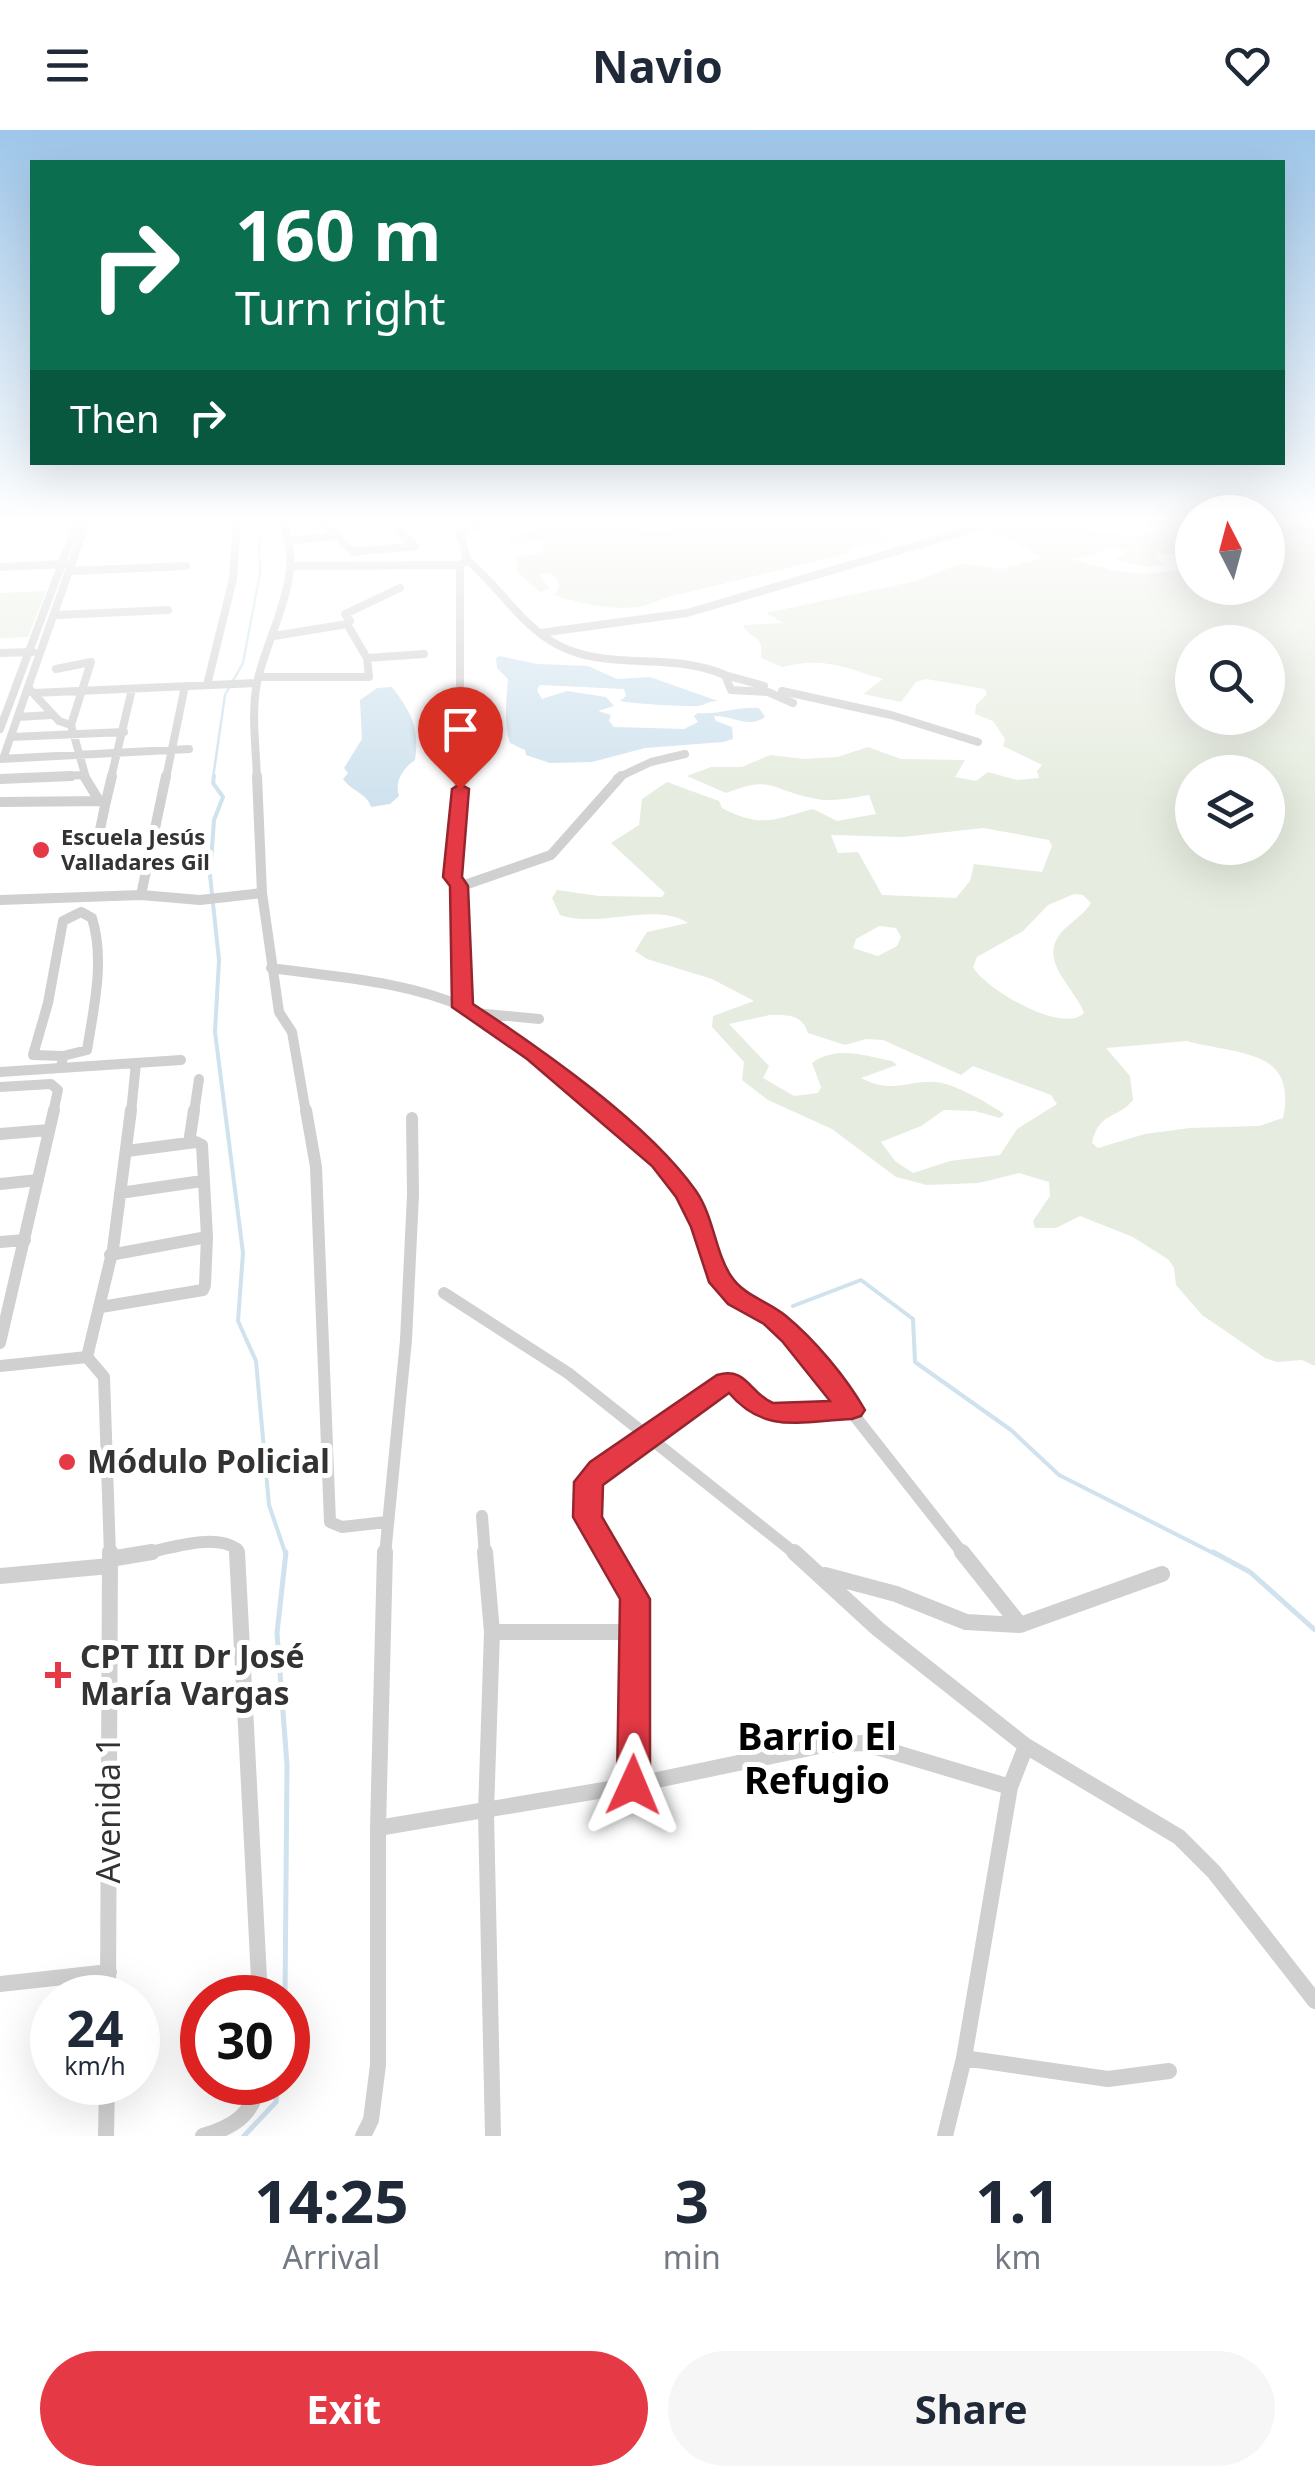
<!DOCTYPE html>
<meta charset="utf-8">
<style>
:root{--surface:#fff;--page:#f6f6f7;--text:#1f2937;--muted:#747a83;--accent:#e63946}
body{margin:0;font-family:"Noto Sans",sans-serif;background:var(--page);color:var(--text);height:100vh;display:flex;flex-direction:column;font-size:38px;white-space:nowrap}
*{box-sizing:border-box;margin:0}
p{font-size:32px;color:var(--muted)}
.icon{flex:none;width:55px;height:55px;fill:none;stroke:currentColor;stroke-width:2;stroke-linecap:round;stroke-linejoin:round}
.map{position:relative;height:2006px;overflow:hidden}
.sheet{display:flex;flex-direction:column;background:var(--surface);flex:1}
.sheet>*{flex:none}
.hud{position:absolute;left:30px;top:30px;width:1255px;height:305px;border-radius:0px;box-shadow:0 10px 40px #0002;background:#0b6e4f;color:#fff;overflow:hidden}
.needle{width:65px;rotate:354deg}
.buttons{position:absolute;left:1175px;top:365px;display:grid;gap:20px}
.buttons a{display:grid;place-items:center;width:110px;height:110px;border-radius:50%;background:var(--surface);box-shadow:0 10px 40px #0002;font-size:50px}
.speed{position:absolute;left:30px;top:1845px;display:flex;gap:20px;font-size:50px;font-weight:700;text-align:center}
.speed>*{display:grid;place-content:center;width:130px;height:130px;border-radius:50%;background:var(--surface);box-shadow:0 10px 40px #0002;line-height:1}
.speed small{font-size:25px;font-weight:400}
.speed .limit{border:15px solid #d22;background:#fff;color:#111}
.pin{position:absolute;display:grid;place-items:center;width:85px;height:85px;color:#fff;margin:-102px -42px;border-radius:50% 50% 50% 0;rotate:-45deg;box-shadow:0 0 10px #0007}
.pin .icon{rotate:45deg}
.me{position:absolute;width:110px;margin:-55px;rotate:1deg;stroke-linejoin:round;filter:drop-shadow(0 0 8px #0008)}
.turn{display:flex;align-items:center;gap:35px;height:210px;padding:0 40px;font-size:45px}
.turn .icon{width:130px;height:130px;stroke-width:2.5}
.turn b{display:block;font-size:70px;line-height:85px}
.then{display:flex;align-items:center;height:95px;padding:0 40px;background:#0003;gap:20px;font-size:38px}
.eta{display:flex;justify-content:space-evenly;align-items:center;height:170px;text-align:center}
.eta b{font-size:60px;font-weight:700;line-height:70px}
.button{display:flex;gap:20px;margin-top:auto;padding:20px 40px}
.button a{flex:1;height:115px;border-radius:60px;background:var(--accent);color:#fff;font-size:40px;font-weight:700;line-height:115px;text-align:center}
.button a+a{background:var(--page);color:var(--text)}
header{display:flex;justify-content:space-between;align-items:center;height:130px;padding:0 40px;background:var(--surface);font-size:45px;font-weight:700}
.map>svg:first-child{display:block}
</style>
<header><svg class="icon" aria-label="menu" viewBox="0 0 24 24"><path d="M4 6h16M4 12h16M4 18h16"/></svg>Navio<svg class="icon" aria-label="heart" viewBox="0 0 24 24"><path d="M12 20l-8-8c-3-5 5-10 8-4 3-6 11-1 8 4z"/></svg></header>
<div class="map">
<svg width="1315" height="2006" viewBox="0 0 1315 2006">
<rect width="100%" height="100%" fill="#fff"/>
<path fill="#e6ecdf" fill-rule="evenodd" d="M556 393H664L636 400C653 402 686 403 692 393H920L880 400 889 411 856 416 846 424 664 468C631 486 589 476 554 465L559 458 557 449 549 443 539 444 550 459 540 462 516 441 519 432 516 427 540 423 550 409 511 414 508 408Z
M986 393H1098L1082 400 1132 405 1159 400 1192 404V425L1157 423 1155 428 1165 434 1148 437 1115 430 1128 421 1110 416 1095 425 1070 429 1116 441 1147 444 1192 439V458H1268V403L1277 399 1278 393H1315V1236L1302 1230 1277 1232 1265 1228 1202 1185 1176 1155 1174 1138 1169 1130 1133 1107 1080 1086 1056 1098H1035L1033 1091 1050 1066 1049 1052 1019 1043 979 1053 927 1055 896 1047 832 999 768 970 742 950 744 932 712 897 713 886 754 871 712 849 647 829 635 821 647 802 688 793C655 771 600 799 560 785L552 768 557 760 599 766 662 767 665 763 611 713 639 695 642 669 667 652 719 671 722 678C762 699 775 689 813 679L837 691 876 684 869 665C850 668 831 673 812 668 768 659 773 645 726 663L687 646 711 637H742L770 625 804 629 837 627 868 617 901 629 965 630 955 647 976 651 988 642 1017 650 1039 648 1037 641 1042 635 1003 616 1005 609 993 591 975 584 976 575 987 564 985 559 926 549 916 552 901 572 863 564 883 549C840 536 824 527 782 537L761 528C764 501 750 512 743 495L784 493 766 483 916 451 961 433 1001 439 1042 428C1026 416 996 407 986 393ZM1268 512V588H1192V512ZM1268 642V718H1192V642ZM983 698 1049 710 1052 716 1042 742 974 734 970 751 956 768 882 765 858 722 838 723 831 705 903 707ZM1074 764 1083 765 1091 773C1082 788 1064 795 1057 809 1042 834 1077 861 1084 883 1063 905 985 859 973 837L977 827 1023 801 1048 775ZM879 796 896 798 901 807 897 816 878 826 853 818 856 809ZM770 885C788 885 802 884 808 903L845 915 866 909 883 910 961 945 973 936 1051 965 1057 974 1017 999 1000 1025 950 1031 913 1043 895 1031 881 1012 921 996 944 980 975 981 1000 988 1004 984C986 972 967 961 946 954 913 945 897 967 861 948L897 935 892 931C864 926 838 915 812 933L821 957 818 963 794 966 763 948 769 936 729 894ZM1187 911C1235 925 1298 917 1283 988L1259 996 1190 998 1145 1004 1098 1018 1092 1013C1099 981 1118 989 1133 970L1130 946 1106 918Z
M46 461 28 507 0 508V463Z"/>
<path fill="#cfe2ee" d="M500 526 537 534 588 536 617 549 650 547 718 571C706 571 705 576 696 576 686 577 626 573 620 571L626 566 624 559 540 555 537 560 542 569 567 561 606 567 614 576 598 581 611 585 609 591 614 597 684 599 698 592 694 586 698 583C719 585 738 576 759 578L765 587C748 599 732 585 714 586L716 591 732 597 733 609 723 612 645 618 592 632 550 633 526 625 525 620 510 613C503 593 507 568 508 549L497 538 496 528Z
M392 557C411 582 420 598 415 630 403 638 394 652 399 666L390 674 371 677C367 663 351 661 343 649L348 643 344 638 362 609 360 570 377 558Z"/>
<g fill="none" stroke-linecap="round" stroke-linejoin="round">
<path stroke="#cfe2ee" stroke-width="2.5" d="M213 648 225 565 243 533 260 443 259 403 254 393"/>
<path stroke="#cfe2ee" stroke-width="4" d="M214 646 213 653 223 667 214 690 210 745 219 830 215 902 243 1123 238 1191 256 1231 269 1375 286 1425
M793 1176 861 1150 913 1189 915 1232 1011 1300 1059 1345 1217 1425"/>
<path stroke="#cfe2ee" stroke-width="5" d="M1213 1422 1250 1442 1315 1500
M285 1868 287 1635 277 1503 286 1422
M244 2006 276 1972 278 1952"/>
<path stroke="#d0d0d0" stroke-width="8" d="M324 393 353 422 415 416 397 399
M291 410 337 406
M467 430C499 456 521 496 558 515 609 542 672 521 725 545L731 560 768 562 793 573
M460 435V648
M290 436 460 435 467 430 460 404 482 393
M0 437 66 434
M72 441 186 436
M56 485 168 480
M347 494 350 491 345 484 400 458
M540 503 687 483 979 397
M0 523 33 522
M367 528 424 524
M56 539 91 532 71 595 86 648
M725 545 764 556
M259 547H369L367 528 347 494 274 506
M207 555 233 449 237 393
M782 561 891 585 978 612
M33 563 28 557 86 393
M18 587 51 585
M71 595 59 591 33 563 257 553
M0 599 77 393
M11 607 124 602
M0 629 189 619
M3 629 28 557
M18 648 84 645
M111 648 132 559
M166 648 185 556
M257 648C256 618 251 583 257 553 267 503 308 443 282 393
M617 648 651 632 685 624"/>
<path stroke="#d0d0d0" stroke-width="10" d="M84 646 98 669
M166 646 141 765 200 770 262 763
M257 646 262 763 279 882 292 902 306 983
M460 646 453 747 459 757 462 877
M0 649 71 646
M106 671 112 646
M0 672 106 671 97 714 153 712
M459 757 551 725 621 646
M0 770 141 765
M81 782 92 788C105 830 94 877 87 920L63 926 33 925 48 873 63 791Z
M271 838C336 847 406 851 466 878 519 903 564 945 608 983
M475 883 539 889
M61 938 63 926
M0 942 181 930
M0 957 51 954 58 960 53 983
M131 983 136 933
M194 983 199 949"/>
<path stroke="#d0d0d0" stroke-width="12" d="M306 980 316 1037 330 1392 342 1397 386 1392
M605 980 682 1058 695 1080 714 1139 727 1158 791 1205 964 1425
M0 1004 49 1000
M189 1013 194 980
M0 1054 38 1050
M120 1063 202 1051
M0 1112 25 1110
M110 1125 207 1107
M444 1163 568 1243 797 1425
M101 1177 203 1160 205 1155 207 1107 202 1015 196 1012 127 1021
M0 1213 54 980
M87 1227 113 1119 131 980
M0 1236 87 1227 104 1247 110 1425
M482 1386 485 1425
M137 1425C165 1420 213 1402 237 1419V1425
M385 1425 406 1210 413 1065 412 988
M610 1425C599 1407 580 1382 587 1361 596 1333 698 1271 726 1251L764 1280 788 1283 852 1279"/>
<path stroke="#d0d0d0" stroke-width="16" d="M237 1422 260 1868
M485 1422 492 1502 486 1682 493 2006
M608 1422 635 1469 633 1655
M794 1422 878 1499 1026 1616 1010 1657 964 1928 945 2006
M962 1422 1020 1495
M110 1429 152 1422
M825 1445 896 1464 966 1492 1020 1495 1162 1444
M0 1446 110 1436
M492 1502H636
M1026 1616 1179 1707 1214 1742 1315 1871
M378 1698 633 1655 824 1615 863 1613 1010 1657
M0 1854 109 1842
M108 1868 110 1422
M964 1928 1108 1949 1169 1941
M106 2006 107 1952
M203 2006C233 1997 254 1985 258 1952
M363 2006 371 1990 378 1935V1698L385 1422"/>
</g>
<linearGradient id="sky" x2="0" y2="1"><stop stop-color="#9ec6ea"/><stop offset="0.58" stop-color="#fff"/><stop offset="1" stop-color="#fff" stop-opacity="0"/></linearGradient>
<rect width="1315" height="674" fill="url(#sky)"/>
<path fill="#e63946" stroke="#96252e" stroke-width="2.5" d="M460 654 469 659 462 747 468 756 473 874C543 920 648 993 696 1061 714 1087 715 1122 731 1146 744 1166 768 1171 786 1186 815 1210 846 1247 865 1280L861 1286 852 1289C801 1291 765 1305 729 1263L603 1355 602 1387 650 1469V1655L645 1665 633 1669 621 1665 617 1655 620 1469 573 1387 574 1352 590 1332 717 1245C747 1236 750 1264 773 1273L830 1271 782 1211 764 1194 728 1174 709 1152 691 1097 676 1067 652 1036 527 929 452 877 450 756 443 747 452 659Z"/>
<g fill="#e63946" stroke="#fff" stroke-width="4">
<circle cx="41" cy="720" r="10"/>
<circle cx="67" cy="1332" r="10"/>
<path d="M53 1530h10v10h10v10h-10v10h-10v-10h-10v-10h10z"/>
</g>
<g text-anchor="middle" stroke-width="10" stroke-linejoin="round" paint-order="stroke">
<g font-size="22" font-weight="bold" fill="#333" stroke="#fff" text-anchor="start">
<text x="61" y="715">Escuela Jesús<tspan x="61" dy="25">Valladares Gil</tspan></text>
</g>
<g font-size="32" font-weight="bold" fill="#333" stroke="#fff" text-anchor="start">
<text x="87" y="1343">Módulo Policial</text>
<text x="80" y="1538">CPT III Dr José<tspan x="80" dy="37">María Vargas</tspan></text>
</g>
<g font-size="32" fill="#333" stroke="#fff">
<text transform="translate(109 1680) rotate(-90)" y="11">Avenida 1</text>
</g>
<g font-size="38" font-weight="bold" fill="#000" stroke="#fff">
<text x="817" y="1620">Barrio El<tspan x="817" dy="44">Refugio</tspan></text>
</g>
</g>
</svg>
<div class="buttons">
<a><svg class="needle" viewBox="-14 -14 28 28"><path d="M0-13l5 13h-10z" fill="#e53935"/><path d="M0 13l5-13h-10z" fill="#747a83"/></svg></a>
<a><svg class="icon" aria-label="search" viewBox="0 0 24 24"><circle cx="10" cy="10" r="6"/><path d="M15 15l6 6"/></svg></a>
<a><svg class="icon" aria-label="layers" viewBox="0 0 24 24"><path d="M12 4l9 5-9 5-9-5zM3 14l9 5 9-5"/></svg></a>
</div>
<div class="speed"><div>24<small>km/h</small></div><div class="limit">30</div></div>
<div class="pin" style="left:460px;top:659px;background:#d93025"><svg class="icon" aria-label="arrive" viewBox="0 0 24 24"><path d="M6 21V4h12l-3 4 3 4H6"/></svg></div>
<svg class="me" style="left:633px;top:1655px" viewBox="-20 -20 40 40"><path d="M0-17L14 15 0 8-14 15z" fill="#e63946" stroke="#fff" stroke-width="4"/></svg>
<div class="hud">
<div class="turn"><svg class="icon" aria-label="right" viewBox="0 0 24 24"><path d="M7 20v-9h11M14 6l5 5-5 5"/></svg><div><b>160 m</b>Turn right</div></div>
<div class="then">Then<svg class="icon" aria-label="right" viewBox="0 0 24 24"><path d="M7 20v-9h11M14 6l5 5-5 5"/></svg></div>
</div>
</div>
<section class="sheet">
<div class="eta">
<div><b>14:25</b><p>Arrival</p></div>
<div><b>3</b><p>min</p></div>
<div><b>1.1</b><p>km</p></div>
</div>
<div class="button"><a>Exit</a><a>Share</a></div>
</section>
